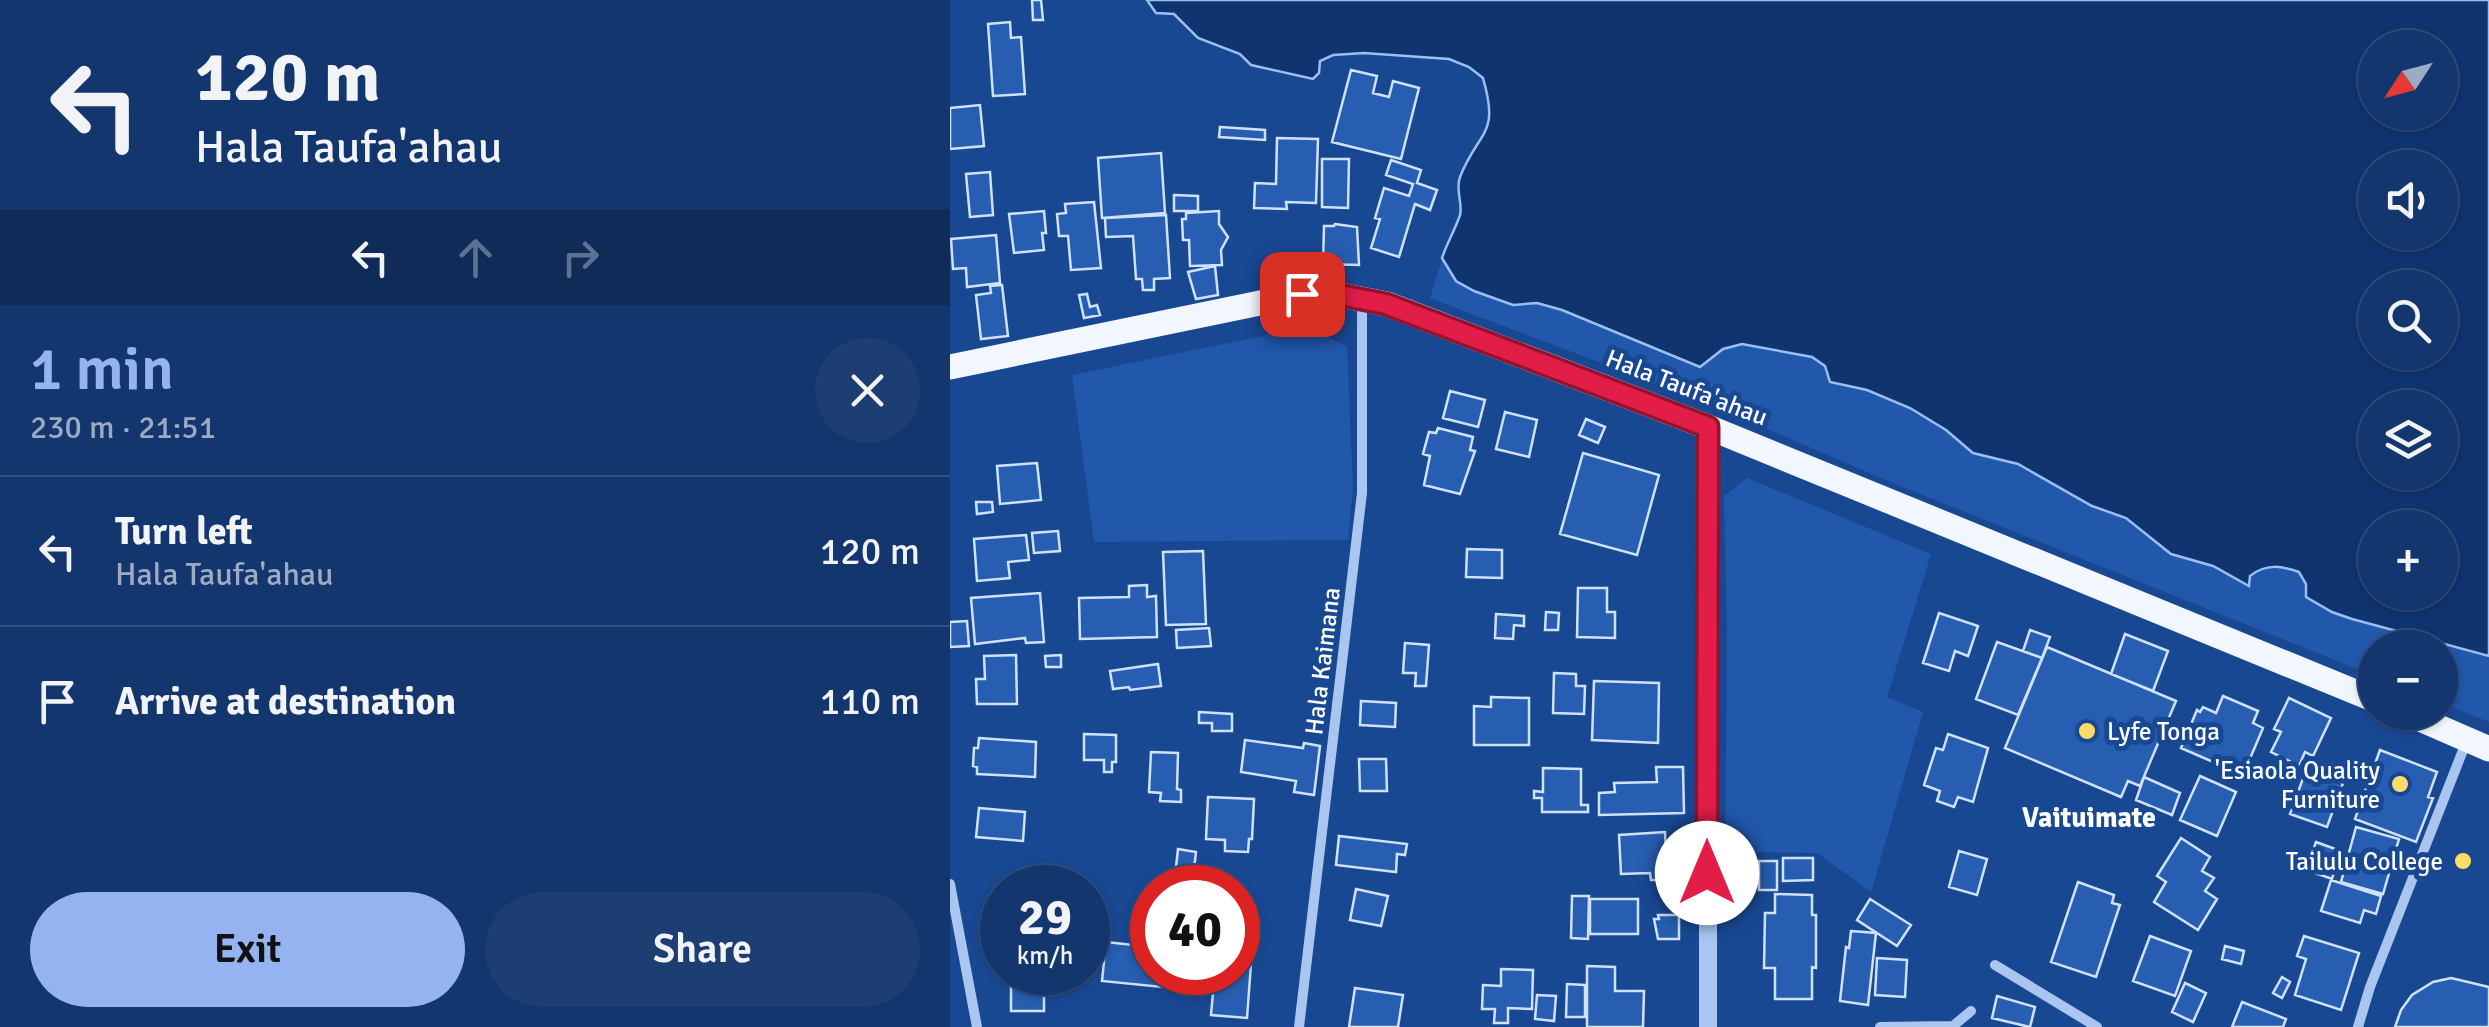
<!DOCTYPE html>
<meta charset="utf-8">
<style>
:root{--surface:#13366e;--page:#1c3e73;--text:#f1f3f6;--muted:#9dabc2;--line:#325081;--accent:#95b2f1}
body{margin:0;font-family:Signika,sans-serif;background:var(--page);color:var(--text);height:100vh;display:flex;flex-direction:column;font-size:38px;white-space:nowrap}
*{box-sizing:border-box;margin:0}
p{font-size:32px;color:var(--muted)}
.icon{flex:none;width:55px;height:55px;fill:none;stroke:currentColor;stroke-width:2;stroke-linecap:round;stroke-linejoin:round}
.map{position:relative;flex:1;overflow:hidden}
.sheet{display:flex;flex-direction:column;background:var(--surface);width:950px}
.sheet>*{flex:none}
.hud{background:#13366e;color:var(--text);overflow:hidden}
.needle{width:65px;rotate:234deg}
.buttons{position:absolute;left:1408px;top:30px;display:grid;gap:20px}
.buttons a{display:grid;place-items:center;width:100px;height:100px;border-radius:50%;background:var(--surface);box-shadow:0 2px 8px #0004,0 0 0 2px var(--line);font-size:50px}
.speed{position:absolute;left:30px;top:865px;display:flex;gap:20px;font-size:50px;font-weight:700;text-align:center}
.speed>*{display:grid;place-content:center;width:130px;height:130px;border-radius:50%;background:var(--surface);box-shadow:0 2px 8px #0004,0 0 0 2px var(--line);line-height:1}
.speed small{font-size:25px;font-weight:400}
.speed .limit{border:15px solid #d22;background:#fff;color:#111}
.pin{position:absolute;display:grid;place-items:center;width:85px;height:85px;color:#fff;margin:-42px;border-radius:20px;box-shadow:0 5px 15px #0006}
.me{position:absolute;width:110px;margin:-55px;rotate:0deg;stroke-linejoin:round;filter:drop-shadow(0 0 8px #0008)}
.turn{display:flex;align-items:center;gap:35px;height:210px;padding:0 30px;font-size:45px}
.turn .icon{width:130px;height:130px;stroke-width:2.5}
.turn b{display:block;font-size:70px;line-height:85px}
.lanes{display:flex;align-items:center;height:95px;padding:0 30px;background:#0003;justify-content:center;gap:50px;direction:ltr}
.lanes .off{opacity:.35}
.round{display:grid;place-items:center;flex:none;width:105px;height:105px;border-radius:52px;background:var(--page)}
.overview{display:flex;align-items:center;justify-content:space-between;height:170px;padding:0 30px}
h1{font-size:60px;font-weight:600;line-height:75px;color:var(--accent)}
.cta{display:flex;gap:20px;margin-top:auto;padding:20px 30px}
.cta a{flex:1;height:115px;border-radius:60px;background:var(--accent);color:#111;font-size:40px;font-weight:600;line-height:115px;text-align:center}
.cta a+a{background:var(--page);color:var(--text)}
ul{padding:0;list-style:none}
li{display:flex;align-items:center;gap:30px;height:150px;padding:0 30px;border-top:2px solid var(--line)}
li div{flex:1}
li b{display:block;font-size:38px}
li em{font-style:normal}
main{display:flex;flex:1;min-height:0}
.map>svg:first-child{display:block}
</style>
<main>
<section class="sheet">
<div class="hud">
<div class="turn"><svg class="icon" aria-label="left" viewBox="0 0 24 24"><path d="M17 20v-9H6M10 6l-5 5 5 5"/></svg><div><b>120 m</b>Hala Taufa'ahau</div></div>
<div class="lanes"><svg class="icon" aria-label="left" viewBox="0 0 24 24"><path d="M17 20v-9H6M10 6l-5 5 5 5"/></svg><svg class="icon off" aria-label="ahead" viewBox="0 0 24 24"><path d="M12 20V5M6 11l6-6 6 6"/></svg><svg class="icon off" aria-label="right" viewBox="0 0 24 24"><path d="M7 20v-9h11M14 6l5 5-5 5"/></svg></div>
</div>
<div class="overview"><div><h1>1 min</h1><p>230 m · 21:51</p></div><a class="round"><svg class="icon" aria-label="close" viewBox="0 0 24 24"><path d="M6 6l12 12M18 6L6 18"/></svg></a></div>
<ul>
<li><svg class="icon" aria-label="left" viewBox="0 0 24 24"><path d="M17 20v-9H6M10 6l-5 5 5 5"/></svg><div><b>Turn left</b><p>Hala Taufa'ahau</p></div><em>120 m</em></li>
<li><svg class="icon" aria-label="arrive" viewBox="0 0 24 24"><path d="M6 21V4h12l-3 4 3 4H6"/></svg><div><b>Arrive at destination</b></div><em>110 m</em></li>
</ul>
<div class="cta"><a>Exit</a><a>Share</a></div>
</section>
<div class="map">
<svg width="1539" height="1027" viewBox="0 0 1539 1027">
<rect width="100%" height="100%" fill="#194893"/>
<path fill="#2158ac" d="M512 210 774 348C796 343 841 348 862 358 875 363 883 376 891 386L917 390 960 408 996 430 1023 453 1068 464 1142 506 1176 518 1221 554 1263 566 1298 586C1304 561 1330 565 1349 572L1356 584V595L1425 592 1539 623V722L1490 702V648H1425V676L950 486 757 403 480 298 499 237Z
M327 333H370L397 347 403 488 398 540 144 542 122 375Z
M797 478 981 554 937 697 973 712 921 892 867 853 775 852 777 634 774 496Z"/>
<path fill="#103470" stroke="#9bbff2" stroke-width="2.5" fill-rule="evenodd" d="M197 0H1539V656L1402 619 1382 612 1356 597V584L1349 572C1332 566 1316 563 1300 576L1299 586 1263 566 1221 554 1176 518 1142 506 1068 464 1023 453 996 430 960 408 917 390 880 382 875 366 862 357 792 344 773 349 750 367 612 310 587 303 563 305 524 291 506 281 492 258C497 243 505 230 510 215 513 203 505 190 510 177 529 129 550 137 533 78L519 67 499 59 414 53 383 55 370 61 369 73 363 79 301 65 290 54 248 38 224 14 206 13ZM1425 48H1490V112H1425ZM1425 168H1490V232H1425ZM1425 288H1490V352H1425ZM1425 408H1490V472H1425ZM1425 528H1490V592H1425Z"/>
<path fill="#275eb1" stroke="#cfe1fb" stroke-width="2.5" d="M82 0H91L93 20H83Z
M60 22 61 38 71 37 75 94 43 96 38 24Z
M401 70 427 76 423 93 439 97 443 81 469 88 451 159 382 142Z
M30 105 34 146 0 149V108Z
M270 127 315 130V140L269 137Z
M327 138 368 139 366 203 336 202 337 209 304 208 305 183 326 184Z
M211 153 215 213 152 218 148 158Z
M372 159H399L398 208 372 207Z
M441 160 471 170 467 183 487 190 480 210 465 204 449 257 421 248 430 219 425 218 434 188 459 196 463 184 436 175Z
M40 172 43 215 20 217 16 174Z
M224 195 248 196V211H224Z
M144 202 151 268 121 270 118 236H109L107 214 116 213 115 204Z
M94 211 96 233H92L94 250 64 253 59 214Z
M269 211V224L278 237 271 250 272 265 240 266 239 240H233L232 219H236V213Z
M216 215 220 278 204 279V290H193L192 279H186L183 236 156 237 155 218Z
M385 224 407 227 409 265 373 264 374 226H384Z
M46 235 50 283 17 287 16 268 3 269 1 239Z
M265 266 268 295 246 299 238 272Z
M52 285 58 336 31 339 26 295 41 293 40 286Z
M137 294 140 307 147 305 150 315 134 318 129 295Z
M500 391 535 400 528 427 493 418Z
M555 412 587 420 579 457 546 449Z
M636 419 655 427 648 443 629 435Z
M488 428 523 437 520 450 525 451 510 494 474 485 480 456 473 454 479 432 486 433Z
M633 453 709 475 687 555 610 534Z
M87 463 91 500 50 504 47 466Z
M26 502H42L43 512 27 514Z
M108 531 110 551 84 553 82 533Z
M76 535 79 560 58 562 60 578 27 581 24 539Z
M517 549 552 550V578L516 577Z
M253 551 256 624 216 625 213 552Z
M197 585V597L206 596 207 637 130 639 129 598 179 597V586Z
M628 588H657V612H665V638L627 637Z
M90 593 94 642 76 643 75 638 25 644 21 598Z
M596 612 609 613 608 630H595Z
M989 613 1028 626 1018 656 1005 651 999 671 973 663Z
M546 614 574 616V626L564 625 563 639 545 638Z
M17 621 19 646 0 647V622Z
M259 628 261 646 227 648 226 630Z
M1080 630 1100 637 1092 658 1073 651Z
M1175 634 1218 651 1203 691 1161 674Z
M1047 642 1092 658 1068 715 1026 699Z
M455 643 479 645 476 686H465L466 673H453Z
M1097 647 1226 701 1190 786 1178 781 1171 797 1055 748Z
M66 655 67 704H27L26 679H35L34 656Z
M111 655V667H96L95 656Z
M208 664 211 686 180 690 179 687 163 689 160 671Z
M604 673 626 674V686H635L634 714 603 713Z
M644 681 709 683 708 743 642 740Z
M1273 696 1308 711 1303 723 1313 728 1293 775 1231 748 1247 710 1250 712 1253 707 1266 713Z
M541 697 579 698V745H524V706L541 707Z
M1339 698 1381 718 1363 756 1355 752 1349 766 1321 752 1331 732 1324 729Z
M411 701 446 703 445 727 410 725Z
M249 712 282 714V731H262V723H249Z
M134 734 166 735V762H162V772H154V760H134Z
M998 734 1038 748 1023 802 1008 797 1004 807 987 801 990 791 974 785 986 748 993 750Z
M29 738 86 742 85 777 27 774V767L23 766 24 748H28Z
M295 740 353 748 354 743 370 746 364 795 344 792 346 781 291 772Z
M1430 750 1487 772 1478 797 1483 798 1466 842 1405 819Z
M201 752 228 753 227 789 231 790V802L210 801 211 793 199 792Z
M409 759H436L437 791H410Z
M706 767H733L734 813 649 815V793L665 792 664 783 707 782Z
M593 768 631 769V805H638V812H592V798H584V791L593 792Z
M1356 770 1393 783 1377 827 1340 814Z
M1250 776 1286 792 1267 836 1230 820Z
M1194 777 1230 793 1222 815 1186 800Z
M258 797 304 799 302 839H299L298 852 275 851V840L256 839Z
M29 808 75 812 73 841 26 837Z
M1406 827 1449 839 1433 894 1391 882Z
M715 832 717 873H710L711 880H701L700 873 671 874 669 835Z
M389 836 457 844 455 855 447 854 446 872 386 865Z
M1231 838 1260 857 1252 871 1264 878 1255 891 1267 899 1248 930 1204 902 1216 882 1207 876Z
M1366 842 1391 851 1382 879 1356 870Z
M228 849 246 852 244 869 226 867Z
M1009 851 1037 859 1027 895 999 887Z
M833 858H863V880L833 881Z
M809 861H827V890H809Z
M245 879 292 885 288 914V888H244Z
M1381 880 1431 896 1426 914 1414 910 1410 923 1371 911Z
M1128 882 1164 895 1162 903 1170 905 1146 977 1101 962Z
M406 889 438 896 431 926 400 920Z
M825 894 862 895V915H866V968L862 967V999H825V968H814L815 913H825Z
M622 896H639L638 939 621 938Z
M640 899H688V934H640Z
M920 899 961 925 947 946 907 920Z
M708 915H729V939H708L704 919H709Z
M901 931 926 933 918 1005 890 1001 896 947 899 948Z
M1200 936 1241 951 1225 996 1183 981Z
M1354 936 1409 953 1391 1010 1345 995 1356 959 1347 956Z
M156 942 202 947V972H213L212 987 152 981Z
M288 946 301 947 300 961 288 960Z
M1275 946 1294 951 1291 964 1272 959Z
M927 958 957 960 955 997 925 995Z
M288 963 301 964 297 1018 261 1015 263 993 252 992 254 972H288Z
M637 966 665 967V991H694L693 1027H637Z
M551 969 583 970 582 1009 558 1008V1023H544L545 1009H532L533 985 551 986Z
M61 972H94V1011H61Z
M222 972H239L237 985 221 982Z
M1332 977 1340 982 1332 998 1323 993Z
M1501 978 1539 987V1027H1445L1451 1010 1462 995 1483 982Z
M1235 983 1256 993 1243 1022 1222 1012Z
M617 984 635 985V1017H616Z
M405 988 453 995 448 1027H399Z
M587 995 606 996 604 1021 585 1019Z
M1047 996 1085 1007 1080 1027 1042 1018Z
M1292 1002 1336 1019 1333 1027H1282Z"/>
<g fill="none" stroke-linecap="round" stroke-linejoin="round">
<path stroke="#a9c5f0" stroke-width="10" d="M0 884 27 1027
M1045 965 1147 1027
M349 1027 412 493V302
M930 1027 1003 1026 1021 1011
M1408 1027 1420 987 1517 740"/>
<path stroke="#a9c5f0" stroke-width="18" d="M758 1027V427"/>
<path stroke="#f1f6ff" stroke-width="25" d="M0 367 353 294 390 295 437 304 758 427 1425 700
M1454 712 1539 749"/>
</g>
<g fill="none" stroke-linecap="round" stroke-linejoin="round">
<defs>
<path id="route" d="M352 294 390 295 436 304 758 427 757 873"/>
</defs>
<use href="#route" stroke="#92132f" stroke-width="25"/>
<use href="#route" stroke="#e11d48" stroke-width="18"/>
</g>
<g fill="#ffdb67" stroke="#194893" stroke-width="4">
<circle cx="1137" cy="731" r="10"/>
<circle cx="1450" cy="784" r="10"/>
<circle cx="1513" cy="861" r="10"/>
</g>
<g text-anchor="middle" stroke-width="10" stroke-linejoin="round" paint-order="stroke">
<g font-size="25" fill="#fff" stroke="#194893">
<text transform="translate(737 387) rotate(21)" y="9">Hala Taufa'ahau</text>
<text transform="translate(372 661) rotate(-83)" y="9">Hala Kaimana</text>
</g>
<g font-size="25" fill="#fff" stroke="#194893" text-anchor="end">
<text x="1157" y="740" text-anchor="start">Lyfe Tonga</text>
<text x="1430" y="779">'Esiaola Quality<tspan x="1430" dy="29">Furniture</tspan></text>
<text x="1493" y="870">Tailulu College</text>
</g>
<g font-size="28" font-weight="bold" fill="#fff" stroke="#194893">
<text x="1139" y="827">Vaituimate</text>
</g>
</g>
</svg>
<div class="buttons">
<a><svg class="needle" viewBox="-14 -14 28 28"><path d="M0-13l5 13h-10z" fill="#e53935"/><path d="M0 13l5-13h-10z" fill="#9dabc2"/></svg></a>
<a><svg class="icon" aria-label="sound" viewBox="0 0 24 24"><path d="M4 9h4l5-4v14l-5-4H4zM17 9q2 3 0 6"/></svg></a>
<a><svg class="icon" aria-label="search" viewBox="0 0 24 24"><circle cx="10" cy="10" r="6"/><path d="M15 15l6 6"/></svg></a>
<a><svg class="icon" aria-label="layers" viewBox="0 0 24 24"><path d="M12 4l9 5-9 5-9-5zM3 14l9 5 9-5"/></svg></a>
<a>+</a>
<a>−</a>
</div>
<div class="speed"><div>29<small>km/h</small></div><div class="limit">40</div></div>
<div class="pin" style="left:352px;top:294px;background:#d93025"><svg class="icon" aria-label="arrive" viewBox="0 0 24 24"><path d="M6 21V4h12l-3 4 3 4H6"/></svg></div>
<svg class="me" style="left:757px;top:873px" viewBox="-20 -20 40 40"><circle r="19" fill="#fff"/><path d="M0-13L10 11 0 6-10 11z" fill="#e11d48"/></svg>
</div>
</main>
